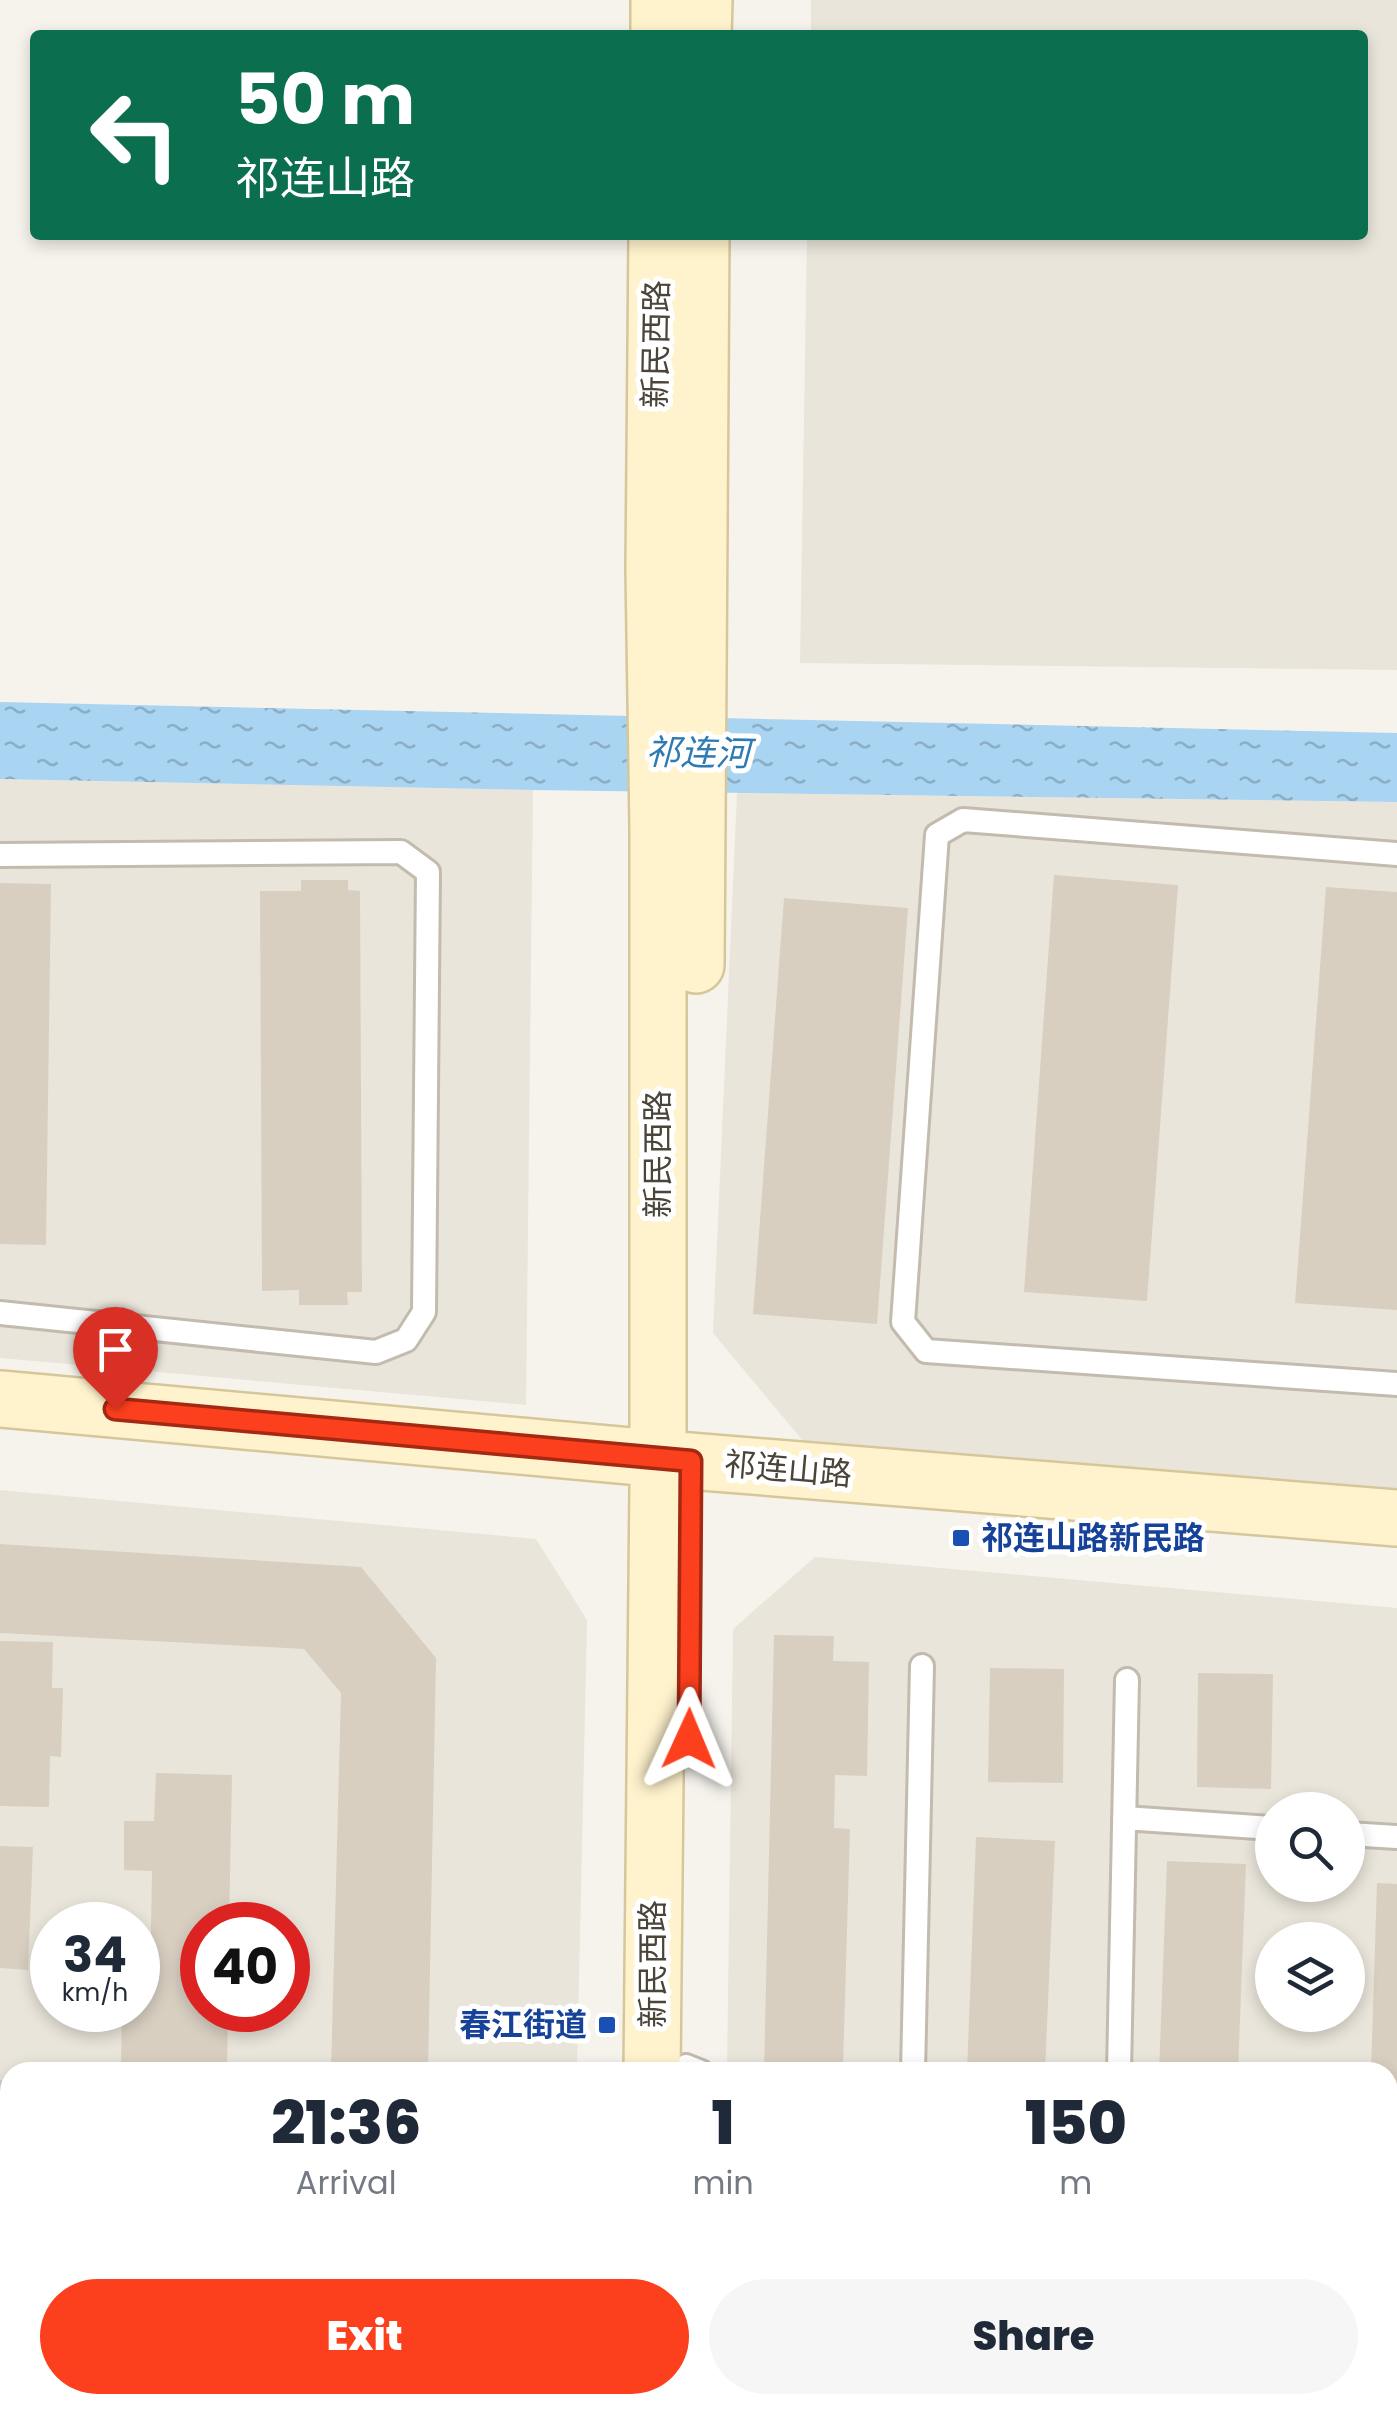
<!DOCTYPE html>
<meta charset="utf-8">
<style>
:root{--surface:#fff;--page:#f6f6f7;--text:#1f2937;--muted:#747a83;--accent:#fc3f1d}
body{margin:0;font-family:Poppins,"Noto Sans SC",sans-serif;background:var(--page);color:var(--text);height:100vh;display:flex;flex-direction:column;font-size:38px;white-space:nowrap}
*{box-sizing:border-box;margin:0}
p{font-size:32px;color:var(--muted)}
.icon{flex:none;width:55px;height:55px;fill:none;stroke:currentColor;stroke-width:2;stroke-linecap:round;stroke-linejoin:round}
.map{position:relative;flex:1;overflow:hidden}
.sheet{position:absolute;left:0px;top:2062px;width:1398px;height:352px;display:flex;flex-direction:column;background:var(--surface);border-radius:30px 30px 0 0;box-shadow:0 5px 15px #0003}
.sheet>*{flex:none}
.banner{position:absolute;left:30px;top:30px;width:1338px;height:210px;border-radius:10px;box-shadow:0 5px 15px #0003;background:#0b6e4f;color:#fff;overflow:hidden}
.fabs{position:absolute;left:1255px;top:1792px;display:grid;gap:20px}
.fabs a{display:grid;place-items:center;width:110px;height:110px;border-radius:50%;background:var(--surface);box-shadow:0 5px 15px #0003;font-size:50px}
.speed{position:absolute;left:30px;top:1902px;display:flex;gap:20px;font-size:50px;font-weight:700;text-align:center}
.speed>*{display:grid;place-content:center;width:130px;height:130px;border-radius:50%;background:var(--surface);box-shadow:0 5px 15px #0003;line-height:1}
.speed small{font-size:25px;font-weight:400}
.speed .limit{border:15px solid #d22;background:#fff;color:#111}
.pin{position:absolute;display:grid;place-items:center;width:85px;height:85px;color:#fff;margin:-102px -42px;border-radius:50% 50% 50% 0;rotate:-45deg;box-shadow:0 0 10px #0007}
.pin .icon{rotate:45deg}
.me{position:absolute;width:110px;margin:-55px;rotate:1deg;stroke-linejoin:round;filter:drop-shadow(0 0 8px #0008)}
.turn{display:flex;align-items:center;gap:35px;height:210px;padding:0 40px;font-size:45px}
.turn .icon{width:130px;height:130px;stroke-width:2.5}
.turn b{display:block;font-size:70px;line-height:85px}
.eta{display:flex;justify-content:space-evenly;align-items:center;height:170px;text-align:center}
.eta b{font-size:60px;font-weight:800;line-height:70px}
.cta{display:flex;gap:20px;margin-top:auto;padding:20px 40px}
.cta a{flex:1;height:115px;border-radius:60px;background:var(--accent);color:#fff;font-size:40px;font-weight:800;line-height:115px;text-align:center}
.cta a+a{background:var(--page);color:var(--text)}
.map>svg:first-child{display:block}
</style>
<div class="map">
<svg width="1397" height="2413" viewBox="0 0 1397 2413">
<defs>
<pattern id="water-ripples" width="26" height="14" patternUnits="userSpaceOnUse" patternTransform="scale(2.5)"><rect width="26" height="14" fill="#a9d4f2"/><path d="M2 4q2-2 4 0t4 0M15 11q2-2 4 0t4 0" fill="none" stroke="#8caec5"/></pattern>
</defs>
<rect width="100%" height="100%" fill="#f6f3ec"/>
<path fill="#eae5da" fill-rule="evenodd" d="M811 0H1397V670L800 663 807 235H1362V35H811Z
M0 779 533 790 526 1405 0 1358Z
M737 793 1397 802V1497L808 1447 713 1333Z
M0 1490 536 1539 587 1620 577 2072H10V2405H570V2413H0ZM52 1925H138V2010H52ZM202 1925H288V2010H202Z
M815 1557 1397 1608V2413H723V2405H1388V2072H727L733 1629ZM1272 1810H1348V1885H1272ZM1272 1940H1348V2015H1272Z"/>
<path fill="url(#water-ripples)" d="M0 702 1397 733V802L533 790 0 779Z"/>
<path fill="#d8cfc1" d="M1054 875 1178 885 1147 1301 1024 1292Z
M301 880H348V890L360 891 362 1292H347L348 1305H299V1290L262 1291 260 891H301Z
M0 883 51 884 46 1245 0 1244Z
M1326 887 1397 892V1310L1295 1303Z
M784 898 908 908 877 1324 753 1314Z
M0 1544 361 1567 436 1658 428 2072H331L341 1693 304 1649 0 1633Z
M774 1635 834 1636 833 1661 869 1662 867 1776 835 1775 834 1828 850 1829 843 2067 893 2068V2072H764Z
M0 1641 53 1642 52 1688H63L61 1757 50 1756 49 1807 0 1806Z
M990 1668 1064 1669 1063 1783 988 1782Z
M1198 1673 1273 1674 1271 1789 1197 1787Z
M156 1773 232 1775 229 1925H202V2010H228L227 2072H150V2063L121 2062 122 2010H138V1983H150L152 1871 124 1870V1821H154Z
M976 1837 1055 1841 1045 2072H967Z
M0 1846 33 1847 28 1970 0 1968Z
M1167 1861 1246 1864 1238 2072H1159Z
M1377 1883 1397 1884V2179L1388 2178V2072H1371Z
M0 2080 10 2081V2204L0 2203Z
M1388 2241 1397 2242V2413H1358V2405H1388Z
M322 2405H421V2413H322Z
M756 2405H1037V2413H756Z
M1157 2405H1236L1235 2413H1157Z"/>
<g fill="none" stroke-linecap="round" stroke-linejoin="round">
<defs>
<path id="lane" d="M1397 854 963 820 937 835 903 1322 926 1351 1397 1384
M0 855 401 852 428 872 424 1312 406 1340 376 1352 0 1313
M1124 1818 1272 1828
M1348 1834 1397 1837
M686 2066 701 2072
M913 2072 922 1666
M1119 2072 1127 1680
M1110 2413V2405"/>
<path id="secondary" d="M659 35V0
M703 35 704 0
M696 965 701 235
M0 1399 652 1458 1397 1518
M652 2072 658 1485V829L654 570 657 235
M644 2413V2405
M683 2413V2405"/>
</defs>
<use href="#lane" stroke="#c2bbae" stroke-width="28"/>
<use href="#secondary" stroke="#d6c79b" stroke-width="60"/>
<use href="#lane" stroke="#fff" stroke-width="22"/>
<use href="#secondary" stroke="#fff3cd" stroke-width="55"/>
</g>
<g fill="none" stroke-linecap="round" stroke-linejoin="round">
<defs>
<path id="route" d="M115 1409 691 1461 689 1739"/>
</defs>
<use href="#route" stroke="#a42913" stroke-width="25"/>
<use href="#route" stroke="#fc3f1d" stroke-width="18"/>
</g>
<g fill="#1a4fb4" stroke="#fff" stroke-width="4">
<rect x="951" y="1528" width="20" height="20" rx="5"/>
<rect x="597" y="2015" width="20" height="20" rx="5"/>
</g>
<g text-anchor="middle" stroke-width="10" stroke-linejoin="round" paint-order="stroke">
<g font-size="32" fill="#4b4439" stroke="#fff">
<text transform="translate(656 344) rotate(-89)" y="11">新民西路</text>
<text transform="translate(658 1154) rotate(-90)" y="11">新民西路</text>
<text transform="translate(788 1469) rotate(5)" y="11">祁连山路</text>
<text transform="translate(653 1964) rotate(-90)" y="11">新民西路</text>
</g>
<g font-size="32" font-weight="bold" fill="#164399" stroke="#fff" text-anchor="start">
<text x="981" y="1549">祁连山路新民路</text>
<text x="587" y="2036" text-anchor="end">春江街道</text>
</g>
<g font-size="35" font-style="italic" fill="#2e7ab2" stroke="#fff">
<text transform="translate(698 753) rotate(1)" y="12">祁连河</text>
</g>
</g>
</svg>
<div class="fabs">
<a><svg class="icon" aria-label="search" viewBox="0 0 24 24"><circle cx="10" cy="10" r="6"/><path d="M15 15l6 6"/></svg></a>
<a><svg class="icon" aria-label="layers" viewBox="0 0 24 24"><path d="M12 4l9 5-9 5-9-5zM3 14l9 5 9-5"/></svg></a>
</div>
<div class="speed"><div>34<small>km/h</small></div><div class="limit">40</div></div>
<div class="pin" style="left:115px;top:1409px;background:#d93025"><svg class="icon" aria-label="arrive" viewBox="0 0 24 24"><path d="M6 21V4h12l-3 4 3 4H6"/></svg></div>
<svg class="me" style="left:689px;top:1739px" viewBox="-20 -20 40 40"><path d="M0-17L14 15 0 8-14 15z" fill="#fc3f1d" stroke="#fff" stroke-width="4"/></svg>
<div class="banner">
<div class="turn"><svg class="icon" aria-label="left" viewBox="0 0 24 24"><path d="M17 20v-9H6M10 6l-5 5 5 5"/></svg><div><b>50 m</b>祁连山路</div></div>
</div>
<section class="sheet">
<div class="eta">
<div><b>21:36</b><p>Arrival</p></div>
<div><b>1</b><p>min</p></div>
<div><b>150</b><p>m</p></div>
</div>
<div class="cta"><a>Exit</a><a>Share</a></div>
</section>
</div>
